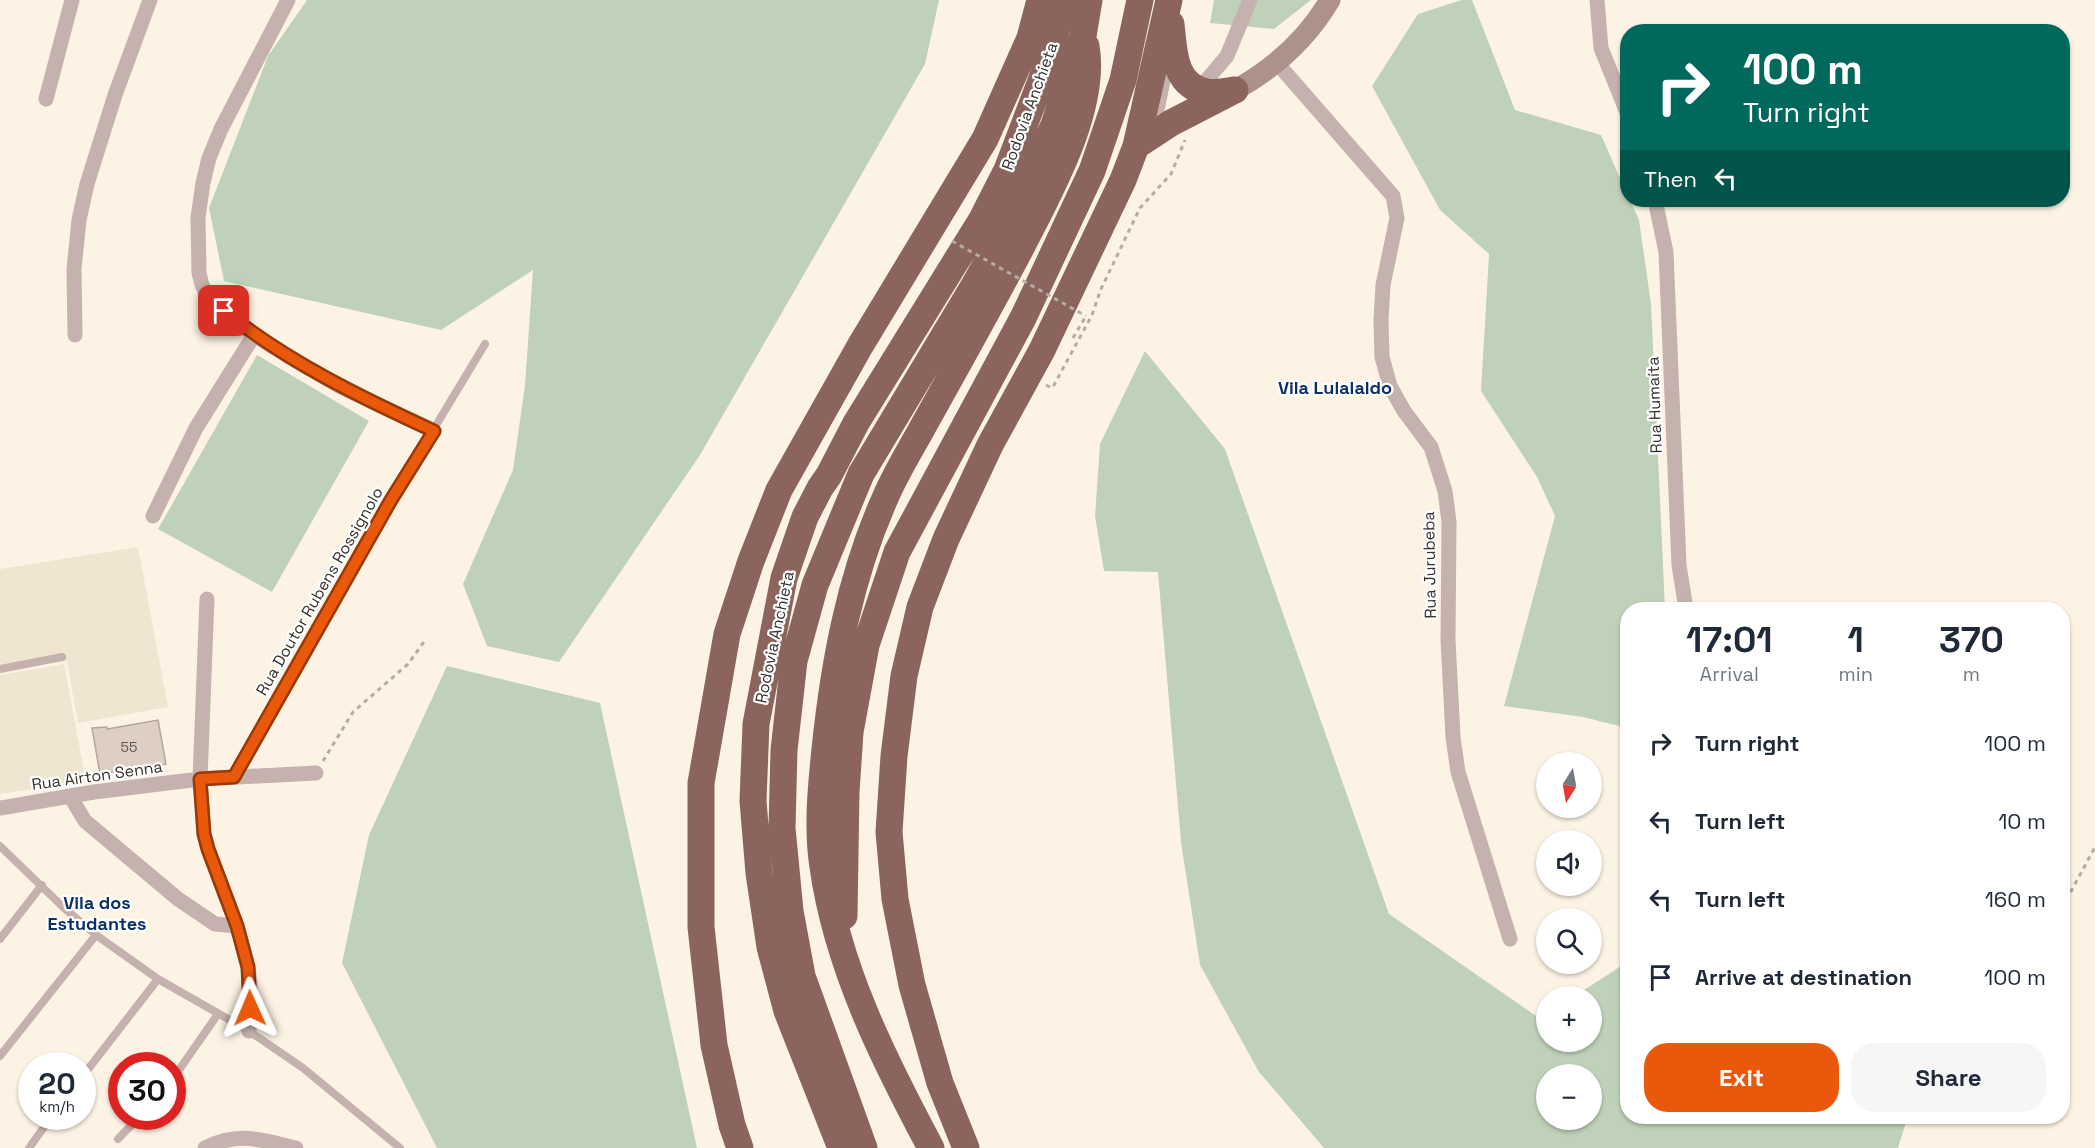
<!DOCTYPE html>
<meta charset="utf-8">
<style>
:root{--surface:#fff;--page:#f6f6f7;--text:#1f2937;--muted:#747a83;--accent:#ea580c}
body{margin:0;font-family:"Space Grotesk",sans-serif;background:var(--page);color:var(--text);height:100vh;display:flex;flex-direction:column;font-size:22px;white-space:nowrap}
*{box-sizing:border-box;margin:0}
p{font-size:20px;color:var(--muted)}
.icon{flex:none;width:33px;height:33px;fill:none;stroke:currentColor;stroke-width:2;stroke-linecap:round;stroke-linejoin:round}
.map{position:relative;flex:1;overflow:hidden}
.panel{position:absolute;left:1620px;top:602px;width:450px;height:522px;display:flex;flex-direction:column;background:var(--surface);border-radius:24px;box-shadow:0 2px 4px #0004}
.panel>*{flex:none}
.banner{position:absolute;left:1620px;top:24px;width:450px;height:183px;border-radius:24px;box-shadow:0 2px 4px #0004;background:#00695c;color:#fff;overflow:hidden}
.needle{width:39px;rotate:191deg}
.fabs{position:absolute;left:1536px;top:752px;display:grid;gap:12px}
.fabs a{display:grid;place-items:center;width:66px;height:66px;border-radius:50%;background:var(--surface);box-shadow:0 2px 4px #0004;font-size:30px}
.speed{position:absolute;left:18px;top:1052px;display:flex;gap:12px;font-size:30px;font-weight:700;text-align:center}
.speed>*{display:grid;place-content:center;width:78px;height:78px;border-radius:50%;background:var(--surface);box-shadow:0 2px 4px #0004;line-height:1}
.speed small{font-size:15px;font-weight:400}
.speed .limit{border:9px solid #d22;background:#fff;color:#111}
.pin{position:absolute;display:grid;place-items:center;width:51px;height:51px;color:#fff;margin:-26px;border-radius:12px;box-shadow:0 3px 9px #0006}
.me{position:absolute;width:66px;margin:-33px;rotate:359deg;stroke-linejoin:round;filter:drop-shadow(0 0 4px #0008)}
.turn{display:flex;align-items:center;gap:21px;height:126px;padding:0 24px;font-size:27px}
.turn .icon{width:78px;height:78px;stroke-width:2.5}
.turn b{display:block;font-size:42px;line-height:51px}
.then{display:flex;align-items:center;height:57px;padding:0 24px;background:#0003;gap:12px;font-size:22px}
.eta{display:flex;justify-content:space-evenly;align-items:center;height:102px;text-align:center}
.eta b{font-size:36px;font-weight:700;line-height:42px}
.cta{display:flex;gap:12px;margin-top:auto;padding:12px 24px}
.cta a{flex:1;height:69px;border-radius:24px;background:var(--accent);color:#fff;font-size:24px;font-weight:700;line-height:69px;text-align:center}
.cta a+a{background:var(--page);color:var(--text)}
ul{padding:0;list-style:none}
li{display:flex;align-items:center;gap:18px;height:78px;padding:0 24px}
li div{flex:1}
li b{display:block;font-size:22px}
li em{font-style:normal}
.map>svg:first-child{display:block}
</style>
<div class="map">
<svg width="2095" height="1148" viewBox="0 0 2095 1148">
<rect width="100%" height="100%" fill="#fdf3e4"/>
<path fill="#efe5d1" d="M138 547 168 707 78 723 67 661 0 669V569Z
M64 664 86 781 0 794V675Z"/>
<path fill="#bfd2b9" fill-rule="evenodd" d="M307 0H939L925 64 700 455 559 662 487 646 463 584 513 470 525 385 533 270 441 330 224 281 209 208 268 56Z
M1214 0H1311L1274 29 1210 23Z
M1462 0H1472L1515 110 1601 135 1627 194 1628 200H1630L1639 220 1651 304 1665 609H1628L1627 728 1583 717 1504 706 1555 516 1537 477 1481 391 1489 254 1440 210 1372 86 1418 14Z
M1145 351 1225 449 1389 914 1539 1018 1546 1014V1041H1592V996H1575L1627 962 1628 1116H1904L1907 1119 1898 1148H1324L1259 1072 1200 965 1181 842 1158 572 1104 571 1095 516 1100 444ZM1546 1074H1592V1119H1546Z
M257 355 369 421 272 592 158 529Z
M447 666 600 703 697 1148H437L342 963 369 835Z"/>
<path fill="#decfc4" stroke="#b5a79c" stroke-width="1.5" d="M158 720 166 764 100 774 92 728 107 727V729Z"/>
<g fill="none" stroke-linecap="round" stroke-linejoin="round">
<path stroke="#b5ada1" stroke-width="3" stroke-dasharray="4.5 4.5" stroke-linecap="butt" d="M1073 338 1086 316
M1046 385 1052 388 1054 385 1092 315 1101 289 1140 208 1171 174 1185 140
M323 761 353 712 408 664 426 639
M2062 908 2095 847"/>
<path stroke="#c5b1ad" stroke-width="8" d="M1154 124 1160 113 1169 69
M0 669 62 657
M234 777 391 500 485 344
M0 846 64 908 96 935 158 979 249 1031 303 1068 400 1148
M0 939 42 885
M0 1056 96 935
M82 1077 158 979
M172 1080 218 1014
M118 1139 140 1116
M29 1148 52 1116"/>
<path stroke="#c5b1ad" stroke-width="15" d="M288 0 221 129 209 158 203 183 198 217 199 273 202 285 209 299 254 335 291 358 341 387 434 431
M1597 0 1601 48 1628 115
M1277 63 1393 196 1397 218 1383 285 1381 320 1382 357 1390 386 1404 411 1431 447 1445 491 1449 522 1448 640 1453 737 1458 772 1510 939
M1199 89 1227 56 1250 0
M46 99 72 0
M1655 200 1666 252 1679 565 1686 609
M75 335 74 269 79 220 87 184 115 95 150 0
M153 516 196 428 254 335
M207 599 200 779 204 834 208 849 237 926 248 967 250 984 249 1031
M70 796 85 821 178 899 215 924 237 926
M0 808 94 792 200 779 316 773
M205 1148C239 1131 261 1140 296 1148"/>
<path stroke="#ad918b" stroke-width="21" d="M1235 90C1275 68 1307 39 1330 0"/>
<path stroke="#8b655d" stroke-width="27" d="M1171 24C1174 50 1173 86 1207 92 1216 94 1226 91 1235 90
M1136 146 1171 123 1231 92
M844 916 846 792 850 732 866 645 897 552 1023 318 1092 171 1123 80 1140 0
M740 1148 732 1125 714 1045 701 927V783L727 634 751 561 779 490 860 346 985 139 1030 38 1040 0
M841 1148 787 1011 770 947 759 873 753 801 756 724 784 578 805 517 820 488 829 475 856 423 982 219 1007 170 1044 73 1065 0
M864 1148 802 976 790 911 782 828 784 750 794 661 815 585 861 474 975 284 1003 233 1054 125 1083 36 1089 0
M931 1148C884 1060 837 967 823 867 817 828 821 788 825 749 834 662 850 576 886 496 897 471 912 447 925 423 958 364 991 305 1022 246 1050 191 1097 108 1086 46
M966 1148 940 1083 912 985 895 899 889 832 894 756 904 676 920 607 946 539 990 445 1042 350 1123 180 1136 146 1169 0"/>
<path stroke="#b5ada1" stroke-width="3" stroke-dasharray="4.5 4.5" stroke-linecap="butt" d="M952 241 1086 316"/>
</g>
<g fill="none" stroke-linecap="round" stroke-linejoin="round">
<defs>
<path id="route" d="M224 311C288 362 360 397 434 431L391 500 234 777 200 779 204 834 208 849 237 926 248 967 250 1008"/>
</defs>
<use href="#route" stroke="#983908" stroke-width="15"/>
<use href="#route" stroke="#ea580c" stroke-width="10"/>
</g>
<g text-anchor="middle" stroke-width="4.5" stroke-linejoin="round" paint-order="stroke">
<g font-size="14" fill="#5f5851">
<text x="129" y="752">55</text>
</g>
<g font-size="16" fill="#35312b" stroke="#fff">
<text transform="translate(1029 106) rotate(-70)" y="6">Rodovia Anchieta</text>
<text transform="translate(1654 405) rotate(-92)" y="6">Rua Humaíta</text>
<text transform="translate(1429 565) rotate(-91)" y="6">Rua Jurubeba</text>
<text transform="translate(319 591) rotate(-60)" y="6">Rua Doutor Rubens Rossignolo</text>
<text transform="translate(774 637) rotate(-78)" y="6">Rodovia Anchieta</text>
<text transform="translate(97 775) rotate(-8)" y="6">Rua Airton Senna</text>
</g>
<g font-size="18" font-weight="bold" fill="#093164" stroke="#fff">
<text x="1335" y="394">Vila Lulalaldo</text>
<text x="97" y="909">Vila dos<tspan x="97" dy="21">Estudantes</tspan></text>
</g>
</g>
</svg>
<div class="fabs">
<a><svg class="needle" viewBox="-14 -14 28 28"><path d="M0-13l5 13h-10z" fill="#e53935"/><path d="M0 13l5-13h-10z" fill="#747a83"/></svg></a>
<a><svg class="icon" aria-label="sound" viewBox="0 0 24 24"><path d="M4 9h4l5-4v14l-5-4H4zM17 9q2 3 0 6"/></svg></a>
<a><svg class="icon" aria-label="search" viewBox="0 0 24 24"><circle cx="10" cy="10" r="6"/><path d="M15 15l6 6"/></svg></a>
<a>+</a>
<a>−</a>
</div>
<div class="speed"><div>20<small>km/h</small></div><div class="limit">30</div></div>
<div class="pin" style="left:224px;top:311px;background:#d93025"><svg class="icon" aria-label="arrive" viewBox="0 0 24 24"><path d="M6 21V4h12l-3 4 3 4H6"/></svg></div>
<svg class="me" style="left:250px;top:1008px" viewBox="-20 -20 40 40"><path d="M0-17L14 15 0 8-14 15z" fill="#ea580c" stroke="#fff" stroke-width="4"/></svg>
<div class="banner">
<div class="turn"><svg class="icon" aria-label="right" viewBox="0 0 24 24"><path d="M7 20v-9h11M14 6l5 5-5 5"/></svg><div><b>100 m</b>Turn right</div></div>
<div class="then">Then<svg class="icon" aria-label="left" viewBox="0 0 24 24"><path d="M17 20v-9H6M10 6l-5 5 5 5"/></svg></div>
</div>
<section class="panel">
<div class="eta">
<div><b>17:01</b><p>Arrival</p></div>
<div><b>1</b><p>min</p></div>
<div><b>370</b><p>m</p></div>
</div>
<ul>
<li><svg class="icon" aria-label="right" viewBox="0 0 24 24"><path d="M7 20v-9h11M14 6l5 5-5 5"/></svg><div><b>Turn right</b></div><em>100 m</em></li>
<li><svg class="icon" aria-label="left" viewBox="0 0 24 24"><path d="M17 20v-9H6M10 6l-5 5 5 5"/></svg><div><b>Turn left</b></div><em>10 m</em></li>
<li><svg class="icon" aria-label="left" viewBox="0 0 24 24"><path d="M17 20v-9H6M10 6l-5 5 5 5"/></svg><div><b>Turn left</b></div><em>160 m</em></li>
<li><svg class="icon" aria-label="arrive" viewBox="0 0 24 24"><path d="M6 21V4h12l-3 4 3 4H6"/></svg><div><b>Arrive at destination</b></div><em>100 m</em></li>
</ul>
<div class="cta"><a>Exit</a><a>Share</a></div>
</section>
</div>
